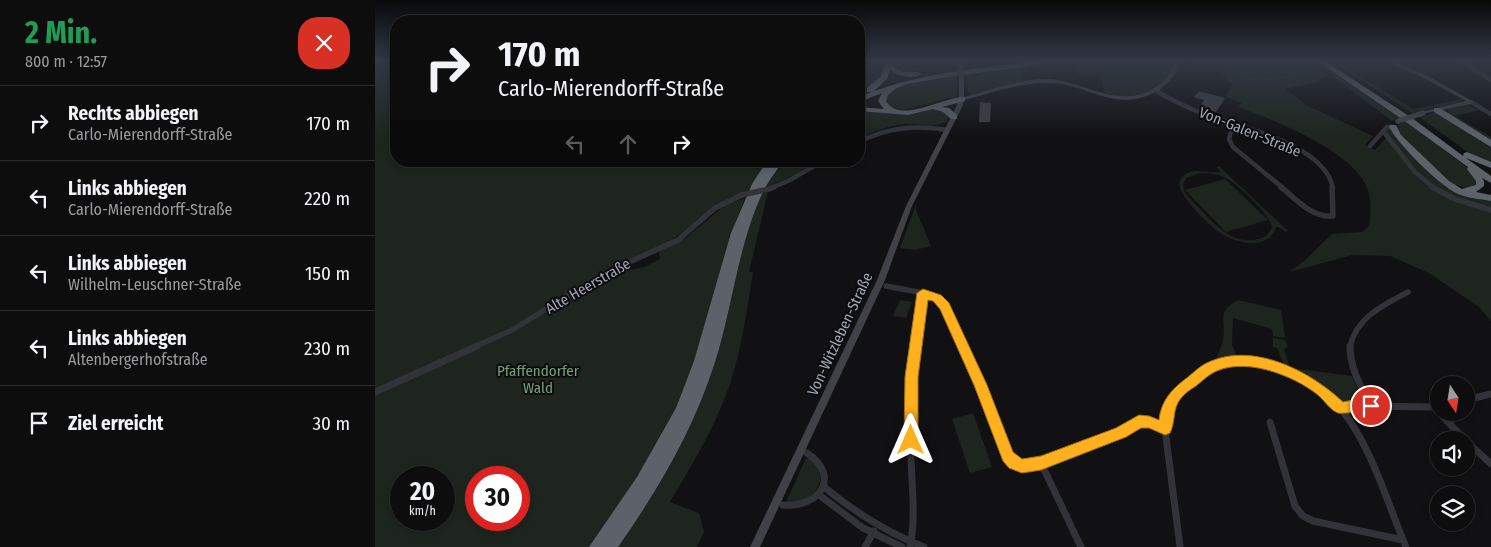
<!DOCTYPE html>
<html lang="de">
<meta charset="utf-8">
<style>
:root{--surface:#0d0d0e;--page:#1b1b1c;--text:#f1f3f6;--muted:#9a9c9e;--line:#2d2d2e}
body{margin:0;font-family:"Fira Sans Condensed",sans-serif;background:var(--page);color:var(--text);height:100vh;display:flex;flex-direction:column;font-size:19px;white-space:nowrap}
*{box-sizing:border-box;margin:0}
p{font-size:16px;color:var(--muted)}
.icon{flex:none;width:28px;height:28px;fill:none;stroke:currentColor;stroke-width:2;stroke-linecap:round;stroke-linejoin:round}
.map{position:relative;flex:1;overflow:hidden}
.side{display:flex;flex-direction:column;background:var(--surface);width:375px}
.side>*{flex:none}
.banner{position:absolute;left:15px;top:15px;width:475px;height:152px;border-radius:20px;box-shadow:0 2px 8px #0003,0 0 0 1px var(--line);background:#0d0d0e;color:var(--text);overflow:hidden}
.needle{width:32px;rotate:168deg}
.buttons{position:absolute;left:1055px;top:376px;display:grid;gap:10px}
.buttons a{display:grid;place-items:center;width:45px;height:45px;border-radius:50%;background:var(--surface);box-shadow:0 2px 8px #0003,0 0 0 1px var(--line);font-size:25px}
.speed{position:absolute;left:15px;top:466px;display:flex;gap:10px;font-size:25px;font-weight:700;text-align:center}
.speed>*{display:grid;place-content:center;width:65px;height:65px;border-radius:50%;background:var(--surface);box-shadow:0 2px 8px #0003,0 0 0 1px var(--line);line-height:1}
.speed small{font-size:12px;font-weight:400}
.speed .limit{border:8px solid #d22;background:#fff;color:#111}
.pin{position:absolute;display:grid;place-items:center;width:42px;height:42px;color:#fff;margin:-21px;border:2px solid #fff;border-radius:50%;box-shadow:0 1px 5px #0007}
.me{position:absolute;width:55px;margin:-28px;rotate:0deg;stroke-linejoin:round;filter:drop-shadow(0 0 4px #0008)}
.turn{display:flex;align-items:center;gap:18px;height:105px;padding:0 25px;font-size:22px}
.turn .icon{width:65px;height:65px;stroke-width:2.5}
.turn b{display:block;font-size:35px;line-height:42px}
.lanes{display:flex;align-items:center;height:48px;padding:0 25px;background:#0003;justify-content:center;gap:25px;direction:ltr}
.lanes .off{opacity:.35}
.round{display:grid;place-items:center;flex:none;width:52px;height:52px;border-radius:20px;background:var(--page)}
.summary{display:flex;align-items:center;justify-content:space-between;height:85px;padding:0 25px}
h1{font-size:30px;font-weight:700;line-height:38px;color:#1e9e55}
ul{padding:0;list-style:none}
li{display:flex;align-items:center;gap:15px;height:75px;padding:0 25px;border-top:1px solid var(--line)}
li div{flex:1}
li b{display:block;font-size:19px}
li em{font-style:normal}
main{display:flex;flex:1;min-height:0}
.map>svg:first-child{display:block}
</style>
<main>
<section class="side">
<div class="summary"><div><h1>2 Min.</h1><p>800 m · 12:57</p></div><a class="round" style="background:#d93025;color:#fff"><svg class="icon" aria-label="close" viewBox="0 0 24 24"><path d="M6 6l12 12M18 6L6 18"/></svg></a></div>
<ul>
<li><svg class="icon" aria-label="right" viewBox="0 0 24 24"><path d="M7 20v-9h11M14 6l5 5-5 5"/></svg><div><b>Rechts abbiegen</b><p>Carlo-Mierendorff-Straße</p></div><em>170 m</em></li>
<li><svg class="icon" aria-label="left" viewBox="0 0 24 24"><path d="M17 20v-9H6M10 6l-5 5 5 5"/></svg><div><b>Links abbiegen</b><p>Carlo-Mierendorff-Straße</p></div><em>220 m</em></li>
<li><svg class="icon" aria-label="left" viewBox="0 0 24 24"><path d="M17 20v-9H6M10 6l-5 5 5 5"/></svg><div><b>Links abbiegen</b><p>Wilhelm-Leuschner-Straße</p></div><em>150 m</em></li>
<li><svg class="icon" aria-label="left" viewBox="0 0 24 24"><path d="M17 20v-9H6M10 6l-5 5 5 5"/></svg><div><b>Links abbiegen</b><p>Altenbergerhofstraße</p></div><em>230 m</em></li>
<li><svg class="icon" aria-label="arrive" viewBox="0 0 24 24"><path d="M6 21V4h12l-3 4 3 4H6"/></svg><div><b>Ziel erreicht</b></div><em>30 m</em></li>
</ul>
</section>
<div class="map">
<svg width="1116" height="547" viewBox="0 0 1116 547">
<rect width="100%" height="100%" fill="#111113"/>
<path fill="#1d251e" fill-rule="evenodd" d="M0 61H21V161H392L373 191C339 200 318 228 288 245 270 255 250 260 232 269 202 286 175 307 145 323 98 349 48 368 0 390Z
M484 61H513C508 77 499 84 484 91Z
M518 61H579L582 65 527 73 517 66Z
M686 61H799C795 80 776 92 759 96 751 99 739 96 731 96L724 75H704L703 72 689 64 646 70 649 81 597 94 593 92 591 73Z
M807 61H936L953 75 939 83 910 89 933 106 998 136 990 145 1000 150 1010 139 1016 140 1011 131 1012 128 1016 129 1035 151 1068 184 1116 200V321L1104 307 1054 273 1015 256 977 255 914 272 928 262 957 234 987 232 994 226C996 212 997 198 991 185 974 150 898 119 863 107L867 103 850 96 858 85 844 72Z
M938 61H941L1023 117 1017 121Z
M957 61H961L1038 109 1087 99 1088 102 1037 113Z
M582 74V96L528 110 517 109 510 101 512 96 527 86Z
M1093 105 1104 110 1080 116 1116 137V142L1073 114V109Z
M559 109 566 110 574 116 571 122C559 128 545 124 532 124 514 125 500 131 484 139V110L529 115Z
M1057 113H1062L1116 146V164L1104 160 1044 117Z
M1030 121 1091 166 1099 175 1102 185 1094 189 1077 184 1026 136 1022 128 1023 125Z
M410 161H444L407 181 390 187Z
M844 166 913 231 910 232 904 227H901C895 250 861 244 847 234 835 227 805 197 804 184 809 164 832 174 846 172L841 167ZM826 173C834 173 842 174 849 177 862 183 895 214 897 227 894 234 890 238 883 239 859 245 842 227 827 211 821 205 814 198 809 191L808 184 811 178Z
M850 179 893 220 851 232 810 190Z
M393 192 374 272H378C372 309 367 346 356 381 342 424 318 463 295 502L324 513 329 532 322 547H240L263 514 386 194Z
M370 198 358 229 314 383 285 443 219 547H0V394L118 341 215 283 255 263 257 270 269 267 285 259 284 252 312 237 349 206ZM26 478H69V520H26ZM101 478H144V520H101Z
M541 204V210L556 246 540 250 525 248Z
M525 300 537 302 531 318 518 316Z
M863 300 906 310 910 338 898 336 897 329 858 318 857 345 863 358 841 362C841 355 847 348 848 340 852 319 840 313 863 300Z
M898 338 910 340 913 347 909 349 914 366 912 368 910 367 902 348 898 347Z
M916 368 977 376 987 399 984 401H963L944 384Z
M598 413 617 467 595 473 577 419Z
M431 458C457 464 444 500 423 503 419 503 414 502 411 502Z"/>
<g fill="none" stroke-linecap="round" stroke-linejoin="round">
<path stroke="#273037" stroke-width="1" d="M858 74C863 75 868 78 873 79 896 82 920 76 940 66"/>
</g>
<path fill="#3d3e43" d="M824 91 850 98 841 112 825 106 829 100 819 97Z
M605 102 616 103 615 122H604Z"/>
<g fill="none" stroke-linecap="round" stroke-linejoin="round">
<path stroke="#323338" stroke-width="4.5" d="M1086 61 1116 80
M780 90C793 98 807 105 821 111 859 126 949 142 958 188
M1096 102 1116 114
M858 124 854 139 858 147 908 188
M1008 131 1040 172 1059 188
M484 142C513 127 540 125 572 130
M995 146 1012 127H1018
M396 188 413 181 448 161"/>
<path stroke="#323338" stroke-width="5.5" d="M906 187C922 200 937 218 958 216L957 187
M1057 187 1080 199 1116 210
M394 189 399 187
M511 286 554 294 567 304 588 347
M99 347 137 330 228 274 303 240 340 208 367 195
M540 347 548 293
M975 347C981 318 1008 305 1033 292"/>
<path stroke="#323338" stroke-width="7" d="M587 346 606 385 633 456 643 464 656 466 746 433 764 422H774L790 429
M975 346C975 369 986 386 996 406
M0 392 102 346
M1091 400 1116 394
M1059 407 1090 440
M966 408 978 406 1064 407
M895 422 920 506 928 516 938 521 1028 540
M1091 441 1116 464
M666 463 706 547
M448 486C479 512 511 532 549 547
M444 495 488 528 527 547
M408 505C444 508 467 477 432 453
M490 547 499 531
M535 547C541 518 537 488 536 458 535 421 535 383 540 346
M805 547C802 521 798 494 795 468 793 450 788 429 792 411 795 399 806 390 816 382 825 375 833 368 845 365 883 351 943 378 967 410 997 448 1012 502 1031 547"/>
<path fill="#404248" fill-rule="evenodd" d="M799 61H805C801 74 794 84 782 91 740 115 712 82 671 83 643 83 616 93 589 100L588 105 537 206 510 280 385 547H375L502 280 531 206 582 105 584 94V74L589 75V97C616 90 644 79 672 79 711 80 741 111 779 88 790 82 796 73 799 61Z
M1011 61H1018L1053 76 1099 102 1096 104 1046 114V112L1091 101 1049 78Z"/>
<path fill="#5d6169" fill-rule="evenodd" d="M511 61H518L517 65 527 72H543L547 74C537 80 524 76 515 70L512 79 498 92H492V88L506 76Z
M658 61H677L649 67 578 76 533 84 522 88 513 95 511 101C525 125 569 96 590 97V101L567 107 574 108 582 115V119H576L568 112 558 109 533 115 484 111V107L509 109 503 101 507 93 484 102V97C542 73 596 70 658 61Z
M942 61H950L1037 118 1088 156 1089 153 1092 152 1116 162V168L1091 158 1116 176V183L1107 178 1109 181V186L1101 192 1116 195V201C1105 199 1091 198 1081 193 1063 184 1024 145 1014 127L1015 125H1021L1026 135 1074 181 1087 189 1101 185V181L1092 169 1093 167 1031 122Z
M1059 108H1065L1116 140V147L1059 112Z
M392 161H408C402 171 394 180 389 190 363 243 358 306 340 362 319 429 283 490 243 547H214L262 477 301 408 319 361 356 233 377 184Z"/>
<path stroke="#323338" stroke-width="5.5" d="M367 195 394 189"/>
<path stroke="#404248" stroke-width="5.5" d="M585 64 586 75
M1023 121 1048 113"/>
</g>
<linearGradient id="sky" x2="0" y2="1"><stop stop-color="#09090a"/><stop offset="0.44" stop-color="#323844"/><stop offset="1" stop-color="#323844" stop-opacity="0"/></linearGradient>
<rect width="1116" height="138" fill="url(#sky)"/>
<path fill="#feb01e" stroke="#a57214" d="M548 289 566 295 574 303 612 385 638 452 647 459 666 456 741 428 764 415 774 416 784 420C786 400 798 388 813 377 818 373 823 368 828 365 874 339 934 370 968 402L978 400 1001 402 1003 406 1001 410C997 411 965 414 963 413 955 410 950 401 943 395 918 375 867 355 836 374 831 377 826 382 821 386 816 389 810 393 806 398 797 409 801 421 795 433L790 435 774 428H766L751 437 666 470 647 473 634 468 628 461 599 385 565 309 558 301 553 300 543 377V440L541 444 536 446 531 444 529 440 530 377 542 293Z"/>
<g text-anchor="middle" stroke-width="4" stroke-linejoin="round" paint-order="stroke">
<g font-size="15" fill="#a1a7b4" stroke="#0c0c0e">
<text transform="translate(875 132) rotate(22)" y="5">Von-Galen-Straße</text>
<text transform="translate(213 286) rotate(-30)" y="5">Alte Heerstraße</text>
<text transform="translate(465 334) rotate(-65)" y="5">Von-Witzleben-Straße</text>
</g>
<g font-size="15" fill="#76a179" stroke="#0c0c0e">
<text x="163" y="376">Pfaffendorfer<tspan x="163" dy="17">Wald</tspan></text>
</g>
</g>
</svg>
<div class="buttons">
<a><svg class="needle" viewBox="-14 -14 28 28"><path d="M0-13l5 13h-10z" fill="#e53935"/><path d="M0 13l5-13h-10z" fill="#9a9c9e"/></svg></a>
<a><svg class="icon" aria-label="sound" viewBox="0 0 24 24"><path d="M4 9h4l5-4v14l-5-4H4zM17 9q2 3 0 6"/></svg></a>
<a><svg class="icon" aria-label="layers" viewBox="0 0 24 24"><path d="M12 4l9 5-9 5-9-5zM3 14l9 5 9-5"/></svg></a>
</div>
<div class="speed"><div>20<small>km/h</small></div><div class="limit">30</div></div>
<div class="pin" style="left:996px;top:406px;background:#d93025"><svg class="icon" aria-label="arrive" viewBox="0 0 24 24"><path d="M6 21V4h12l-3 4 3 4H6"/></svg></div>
<svg class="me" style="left:536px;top:440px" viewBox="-20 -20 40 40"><path d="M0-17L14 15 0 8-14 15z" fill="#feb01e" stroke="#fff" stroke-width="4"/></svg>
<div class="banner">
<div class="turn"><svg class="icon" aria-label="right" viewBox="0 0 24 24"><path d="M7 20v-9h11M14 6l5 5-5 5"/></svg><div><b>170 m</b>Carlo-Mierendorff-Straße</div></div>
<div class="lanes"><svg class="icon off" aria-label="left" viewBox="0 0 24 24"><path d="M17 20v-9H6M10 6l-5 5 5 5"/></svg><svg class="icon off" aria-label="ahead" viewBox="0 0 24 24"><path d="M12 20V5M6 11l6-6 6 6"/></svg><svg class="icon" aria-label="right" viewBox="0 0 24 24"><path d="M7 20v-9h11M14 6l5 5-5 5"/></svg></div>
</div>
</div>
</main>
